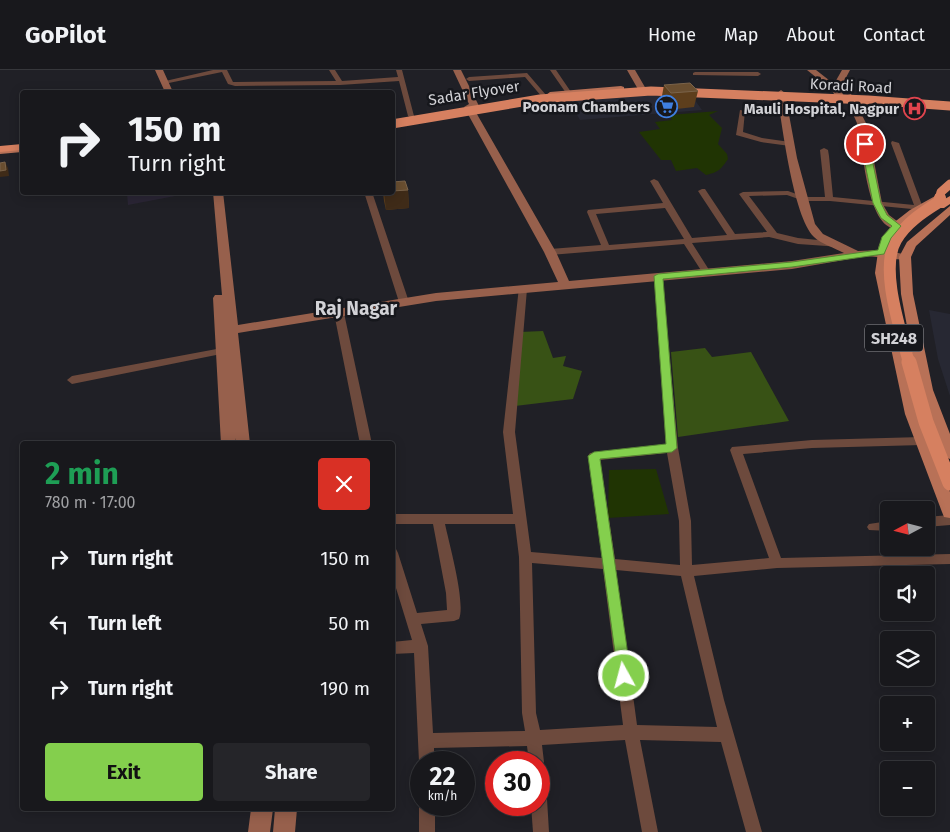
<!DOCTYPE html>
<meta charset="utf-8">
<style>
:root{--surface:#18181c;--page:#252529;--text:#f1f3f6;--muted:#9fa0a3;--line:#36373b;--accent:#84cf4d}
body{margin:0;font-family:"Fira Sans",sans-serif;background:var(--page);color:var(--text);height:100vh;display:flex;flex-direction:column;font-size:19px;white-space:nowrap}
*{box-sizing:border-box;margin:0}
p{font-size:16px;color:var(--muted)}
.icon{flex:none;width:28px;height:28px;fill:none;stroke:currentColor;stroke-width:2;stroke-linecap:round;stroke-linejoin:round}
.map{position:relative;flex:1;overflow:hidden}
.side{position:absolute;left:20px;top:371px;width:375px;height:370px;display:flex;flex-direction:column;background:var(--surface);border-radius:5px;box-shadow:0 2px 12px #0003,0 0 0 1px var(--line)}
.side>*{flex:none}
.banner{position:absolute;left:20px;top:20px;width:375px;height:105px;border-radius:5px;box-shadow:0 2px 12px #0003,0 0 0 1px var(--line);background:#18181c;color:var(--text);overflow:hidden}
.needle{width:32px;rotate:263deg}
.tools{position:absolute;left:880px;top:431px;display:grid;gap:10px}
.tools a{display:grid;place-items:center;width:55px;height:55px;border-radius:5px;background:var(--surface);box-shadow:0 2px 12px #0003,0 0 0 1px var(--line);font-size:25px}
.speed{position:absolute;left:410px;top:681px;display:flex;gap:10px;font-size:25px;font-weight:700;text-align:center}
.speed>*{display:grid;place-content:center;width:65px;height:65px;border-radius:50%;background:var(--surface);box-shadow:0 2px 12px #0003,0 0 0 1px var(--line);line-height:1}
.speed small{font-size:12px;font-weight:400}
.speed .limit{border:8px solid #d22;background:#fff;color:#111}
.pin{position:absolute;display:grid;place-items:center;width:42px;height:42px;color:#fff;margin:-21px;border:2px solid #fff;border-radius:50%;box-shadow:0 1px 5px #0007}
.me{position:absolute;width:55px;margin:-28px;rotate:353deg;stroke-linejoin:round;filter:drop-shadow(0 0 4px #0008)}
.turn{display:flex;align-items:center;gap:18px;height:105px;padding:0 25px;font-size:22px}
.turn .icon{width:65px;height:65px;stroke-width:2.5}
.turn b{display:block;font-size:35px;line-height:42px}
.round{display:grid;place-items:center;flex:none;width:52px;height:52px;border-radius:5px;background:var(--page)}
.summary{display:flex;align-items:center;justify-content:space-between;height:85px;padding:0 25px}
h1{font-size:30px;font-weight:700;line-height:38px;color:#1e9e55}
.button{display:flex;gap:10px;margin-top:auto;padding:10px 25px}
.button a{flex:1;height:58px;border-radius:5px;background:var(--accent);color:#111;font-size:20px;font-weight:700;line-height:58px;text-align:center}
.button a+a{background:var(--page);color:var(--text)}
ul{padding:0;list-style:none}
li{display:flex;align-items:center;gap:15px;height:65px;padding:0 25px}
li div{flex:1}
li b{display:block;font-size:19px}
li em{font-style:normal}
header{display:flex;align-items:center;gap:30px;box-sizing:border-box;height:70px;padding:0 25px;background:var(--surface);border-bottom:1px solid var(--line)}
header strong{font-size:24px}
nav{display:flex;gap:28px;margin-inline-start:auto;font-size:18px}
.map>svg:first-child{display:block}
</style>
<header>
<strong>GoPilot</strong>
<nav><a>Home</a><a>Map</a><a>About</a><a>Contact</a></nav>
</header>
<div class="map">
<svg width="950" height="762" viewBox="0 0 950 762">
<rect width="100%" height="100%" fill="#202026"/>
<path fill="#272833" d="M622 26H692L702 40 580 50 569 31Z
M929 240 950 244V326L938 289Z"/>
<path fill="#2a2535" d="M196 122 128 135 127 123V122Z"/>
<path fill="#203403" d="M718 41 709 45 722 58 718 74 727 84 728 89C721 99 719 102 706 105L697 98 676 101 671 90H661L639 62 660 59 655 52 672 50 670 45Z
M656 399 669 444 608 448 609 400Z"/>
<path fill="#385215" d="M543 261 553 288 566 286 563 296 582 301 573 329 515 336 520 262Z
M705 278 712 287 751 282 789 351 678 367 671 282Z"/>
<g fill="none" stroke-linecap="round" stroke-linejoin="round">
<path fill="#6d4a3d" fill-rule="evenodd" d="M213 0H227L233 12H235L336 11 329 0H335L342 11 398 7 396 0H402L414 46 411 48 408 46 399 11 340 15 235 16 228 14 222 2 164 14 161 12Z
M550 0H556L571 22 570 23H566Z
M695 2H758L761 4 758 6 693 5V3Z
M527 3 546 25V27H542L525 7 469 11 466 9 469 7Z
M740 40 745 41 743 62 762 68 790 72 794 74 790 76 761 72 736 65Z
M892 71 899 73 923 138 922 140 830 131H804L787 125 749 126 777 163 798 168 838 172 842 175 841 177 798 174 769 167 692 173 711 203 707 206 704 205 684 174 550 185 546 182 550 179 601 175 587 142 588 140 663 133 650 111 654 109 658 111 692 168 727 165 698 121 702 119H705L735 164 767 162 739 124 743 122 788 121 805 127H825L820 80 824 78 828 80 829 86 833 127 914 135 891 73ZM665 138 684 169 609 175 596 144Z
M364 122H372L409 232 407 234 404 235 399 232Z
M658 203 662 206 678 378 691 451 692 495 769 488 730 380 732 377 812 370 922 367 928 371 922 375 812 378 743 384 781 488 950 484V494L777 498 694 506 724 630 762 762H746L721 672 640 670 658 762H642L625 670 542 675 544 692 541 697 539 699V692H529L527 676 434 678V692H421V697L419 692 414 583 392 584V572L412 570 392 505V478L396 479 398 483 417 543 447 540 446 523 433 454H392V444H513L503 362 519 217 522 216 527 219 515 362 531 482 602 488 588 386 590 383 666 374 654 206ZM667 383 679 451 680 495 615 489 600 390ZM445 454H515L519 487 522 643 525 661 433 663 428 576 421 554 454 551 459 549C466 533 449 473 445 454ZM532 493 603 499 623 655 540 660 536 643ZM616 500 681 506 717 657 637 655Z
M339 240 344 243 372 374H360L334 243Z
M222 278 227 281 226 283 72 314 67 310 72 306Z
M950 445V455L926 457V447Z
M889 451V461L869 460 867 457 869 454Z
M539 721 545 723 547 729 549 762H533L531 735H539Z
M421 730V735H435V762H419V735Z"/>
<path fill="#97604c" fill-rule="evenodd" d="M155 0H163L173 22H165Z
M453 0H461L479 36 474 39 556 182 569 211 792 191 844 183C835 178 821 174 814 167 793 146 782 54 777 23L781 20 785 23 797 88 815 154 823 164 858 181 881 180 909 185 911 187 905 190 867 186 792 199 436 231 238 263 250 374H236L235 368V374H221L213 228 215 225H222L213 122H223L238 255 436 223 558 212 544 182 464 37 469 34Z
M627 0H635L646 19 645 21H639Z
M807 0H816L834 14 842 0H850L840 19 844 26 851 24 867 55 882 133 889 145 901 154V158C867 167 863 77 858 56 855 47 849 37 845 28L844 32H838L832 20Z
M251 739H273L270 762H248Z
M275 739H297L295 762H273Z"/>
<path fill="#b87157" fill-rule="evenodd" d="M621 16 624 17V21L550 28 546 25 550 22Z
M22 76V82L0 84V78Z
M937 125 941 126V130C906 151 889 160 887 203L919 344 950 422V448L944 447 942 442 905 344 875 203 879 175 892 154 910 140Z
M950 136V145L916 176 911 187 913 224 933 320 950 364V389L945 387 942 383 919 320 901 224 899 187 907 172Z"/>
<path fill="#d68060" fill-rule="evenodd" d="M22 74V80L0 82V76Z
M950 126V134L944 138H936V134Z"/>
<path stroke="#d68060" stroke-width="9" d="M392 54 540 29 651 21 868 30 950 36
M939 130 941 122 950 114"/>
<path stroke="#d68060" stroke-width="12" d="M909 293C901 261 879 199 896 170 906 153 923 142 939 132L940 128"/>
<path stroke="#d68060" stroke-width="15" d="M909 292 926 352 950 413"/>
</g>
<path fill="#5d3e1c" d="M664 15 698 21 694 37 668 40 661 31Z
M408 120 409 138 386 140 384 131 383 122H392Z"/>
<path fill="#3f2b18" d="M5 92 8 98 9 106 0 107V101Z
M408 120 409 138 386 140 384 122H392V121Z"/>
<path fill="#694e30" stroke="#7a634a" d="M690 13 698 21 671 23 664 15Z
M5 92 6 100 0 101V93Z
M405 111 408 120 392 121V112Z"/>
<path fill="#84cf4d" stroke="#568732" d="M865 71 869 74 881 133 887 145 901 156 891 168 884 184 792 197 663 209 677 378 672 382 600 389 631 606 629 611 624 613 619 611 588 386 594 382 666 374 654 206 658 204 792 192 878 180 882 167 892 156 881 148 873 133 861 74Z"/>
<defs>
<symbol id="supermarket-ring" viewBox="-11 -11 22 22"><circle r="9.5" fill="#16171c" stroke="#3f7fe0" stroke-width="1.5"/><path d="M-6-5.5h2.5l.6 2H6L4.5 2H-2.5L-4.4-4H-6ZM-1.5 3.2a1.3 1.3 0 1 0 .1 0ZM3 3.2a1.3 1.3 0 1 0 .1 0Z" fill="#3f7fe0"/></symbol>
<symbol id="hospital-ring" viewBox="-11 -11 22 22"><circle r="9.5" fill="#16171c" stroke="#e0444e" stroke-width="1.5"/><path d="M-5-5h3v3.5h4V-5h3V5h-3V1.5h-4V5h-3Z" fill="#e0444e"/></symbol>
</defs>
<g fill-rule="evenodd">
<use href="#supermarket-ring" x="654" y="24" width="25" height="25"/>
<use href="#hospital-ring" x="902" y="26" width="25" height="25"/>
</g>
<g text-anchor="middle" stroke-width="5" stroke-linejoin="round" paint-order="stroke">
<g font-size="15" fill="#d2d2d6" stroke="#16171c">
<text transform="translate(851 16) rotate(3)" y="5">Koradi Road</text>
<text transform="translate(474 23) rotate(-9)" y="5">Sadar Flyover</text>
</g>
<g font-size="15" font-weight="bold" fill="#d2d2d6" stroke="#16171c" text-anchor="end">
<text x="650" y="42">Poonam Chambers</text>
<text x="899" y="44">Mauli Hospital, Nagpur</text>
</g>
<rect fill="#16171c" stroke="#9a9a9e" stroke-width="1" x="865" y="254.5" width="58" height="27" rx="4"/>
<g font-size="16" font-weight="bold" fill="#d2d2d6">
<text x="894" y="274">SH248</text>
</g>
<g font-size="19" font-weight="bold" fill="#d2d2d6" stroke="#16171c">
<text x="356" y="245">Raj Nagar</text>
</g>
</g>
</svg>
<div class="tools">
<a><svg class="needle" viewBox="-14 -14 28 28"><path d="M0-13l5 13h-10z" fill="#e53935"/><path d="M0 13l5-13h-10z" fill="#9fa0a3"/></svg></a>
<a><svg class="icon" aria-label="sound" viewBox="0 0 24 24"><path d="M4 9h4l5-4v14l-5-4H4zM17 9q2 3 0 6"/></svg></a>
<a><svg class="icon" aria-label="layers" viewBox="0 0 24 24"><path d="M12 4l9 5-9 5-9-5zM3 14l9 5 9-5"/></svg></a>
<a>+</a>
<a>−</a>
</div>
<div class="speed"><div>22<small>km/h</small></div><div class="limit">30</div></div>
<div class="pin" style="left:865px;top:74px;background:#d93025"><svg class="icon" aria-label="arrive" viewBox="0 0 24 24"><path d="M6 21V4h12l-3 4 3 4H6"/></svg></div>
<svg class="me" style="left:624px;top:606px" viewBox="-20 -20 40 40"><circle r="17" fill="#84cf4d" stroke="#fff" stroke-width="3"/><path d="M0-11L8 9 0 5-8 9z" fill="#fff"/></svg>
<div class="banner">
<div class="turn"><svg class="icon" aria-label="right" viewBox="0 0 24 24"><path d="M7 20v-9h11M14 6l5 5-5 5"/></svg><div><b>150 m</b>Turn right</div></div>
</div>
<section class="side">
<div class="summary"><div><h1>2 min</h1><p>780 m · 17:00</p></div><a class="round" style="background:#d93025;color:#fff"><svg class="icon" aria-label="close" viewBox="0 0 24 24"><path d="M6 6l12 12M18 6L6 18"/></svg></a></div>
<ul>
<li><svg class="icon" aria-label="right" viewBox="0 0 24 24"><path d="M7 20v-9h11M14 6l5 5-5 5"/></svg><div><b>Turn right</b></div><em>150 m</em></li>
<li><svg class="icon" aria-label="left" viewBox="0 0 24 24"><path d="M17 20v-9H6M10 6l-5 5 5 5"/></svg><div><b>Turn left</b></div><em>50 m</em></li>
<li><svg class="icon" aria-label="right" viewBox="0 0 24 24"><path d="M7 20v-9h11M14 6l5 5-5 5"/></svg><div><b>Turn right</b></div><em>190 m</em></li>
</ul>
<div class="button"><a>Exit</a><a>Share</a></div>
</section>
</div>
